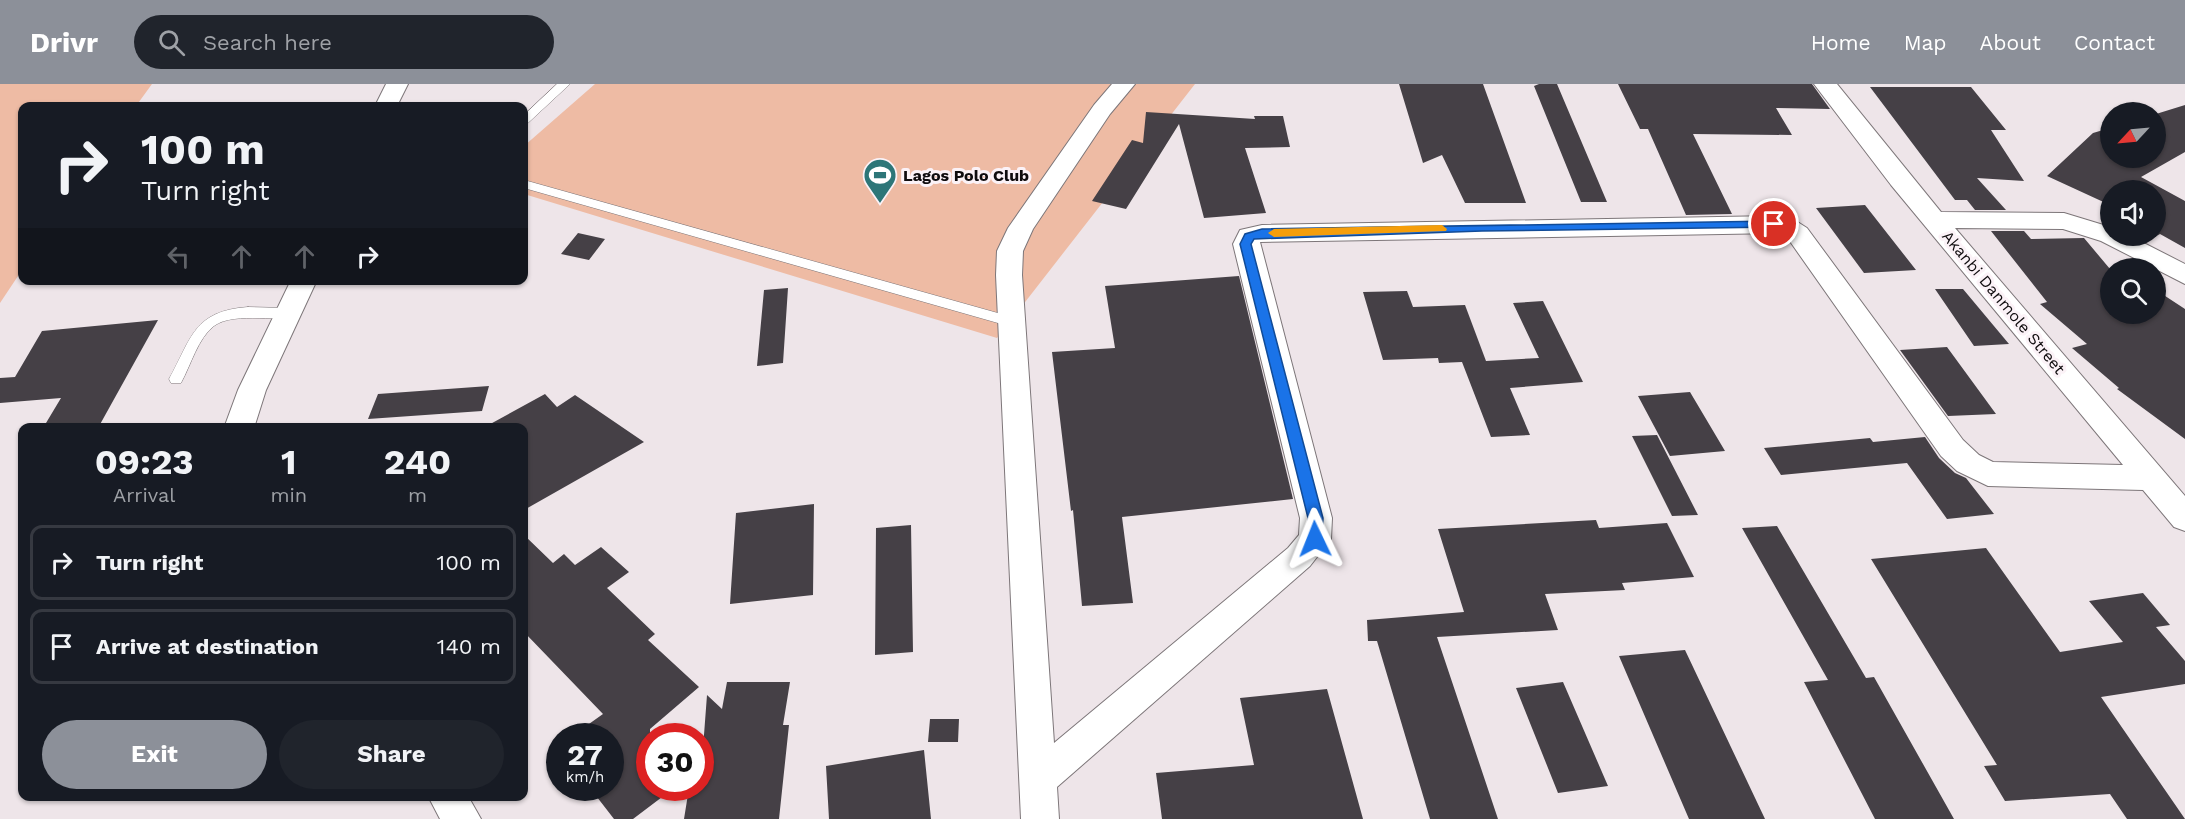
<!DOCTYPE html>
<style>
:root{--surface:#171b24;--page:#20242c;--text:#f1f3f6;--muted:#9ea1a6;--line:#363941;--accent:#8c9099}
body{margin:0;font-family:"Work Sans",sans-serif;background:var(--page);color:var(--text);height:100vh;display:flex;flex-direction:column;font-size:22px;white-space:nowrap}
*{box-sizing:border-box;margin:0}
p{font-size:20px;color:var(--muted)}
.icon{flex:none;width:33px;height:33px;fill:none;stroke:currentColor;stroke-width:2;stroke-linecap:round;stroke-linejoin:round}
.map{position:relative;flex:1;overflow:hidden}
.panel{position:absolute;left:18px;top:339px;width:510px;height:378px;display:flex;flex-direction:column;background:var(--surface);border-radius:12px;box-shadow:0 2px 4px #0004}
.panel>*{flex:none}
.top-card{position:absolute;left:18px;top:18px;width:510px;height:183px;border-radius:12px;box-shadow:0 2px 4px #0004;background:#171b24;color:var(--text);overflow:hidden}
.needle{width:39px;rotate:244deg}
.controls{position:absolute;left:2100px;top:18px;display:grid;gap:12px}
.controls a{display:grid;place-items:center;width:66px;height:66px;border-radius:50%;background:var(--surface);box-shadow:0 2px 4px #0004;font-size:30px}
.speed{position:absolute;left:546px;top:639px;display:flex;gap:12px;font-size:30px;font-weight:700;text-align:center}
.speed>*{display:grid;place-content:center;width:78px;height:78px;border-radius:50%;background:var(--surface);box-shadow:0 2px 4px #0004;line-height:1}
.speed small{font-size:15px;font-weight:400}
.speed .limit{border:9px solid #d22;background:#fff;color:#111}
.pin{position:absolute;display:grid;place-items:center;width:51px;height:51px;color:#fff;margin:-26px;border:3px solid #fff;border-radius:50%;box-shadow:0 2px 6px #0007}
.me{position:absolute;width:66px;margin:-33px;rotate:358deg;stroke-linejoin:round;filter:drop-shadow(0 0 4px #0008)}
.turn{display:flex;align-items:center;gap:21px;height:126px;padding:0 24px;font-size:27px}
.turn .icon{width:78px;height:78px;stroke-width:2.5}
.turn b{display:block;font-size:42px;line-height:51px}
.lanes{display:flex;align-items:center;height:57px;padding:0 24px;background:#0003;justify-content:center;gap:30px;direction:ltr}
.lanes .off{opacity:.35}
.eta{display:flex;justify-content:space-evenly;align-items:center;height:102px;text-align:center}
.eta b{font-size:36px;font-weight:700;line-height:42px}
.cta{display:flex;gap:12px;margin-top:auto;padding:12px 24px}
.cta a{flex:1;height:69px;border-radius:36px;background:var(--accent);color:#fff;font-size:24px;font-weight:700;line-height:69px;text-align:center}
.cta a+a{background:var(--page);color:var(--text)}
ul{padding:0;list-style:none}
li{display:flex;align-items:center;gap:18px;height:75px;margin:0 12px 9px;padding:0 12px;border:3px solid var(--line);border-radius:12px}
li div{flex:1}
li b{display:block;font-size:22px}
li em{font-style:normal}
header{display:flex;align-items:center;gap:36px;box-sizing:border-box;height:84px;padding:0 30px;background:var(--accent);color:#fff}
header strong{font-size:28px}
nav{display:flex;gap:33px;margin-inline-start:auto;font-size:21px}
.search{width:420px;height:54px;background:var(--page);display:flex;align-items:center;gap:15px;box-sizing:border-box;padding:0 21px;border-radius:33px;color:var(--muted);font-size:22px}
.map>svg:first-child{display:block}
</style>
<header>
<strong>Drivr</strong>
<div class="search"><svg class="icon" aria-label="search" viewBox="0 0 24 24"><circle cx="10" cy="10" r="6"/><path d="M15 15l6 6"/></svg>Search here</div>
<nav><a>Home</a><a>Map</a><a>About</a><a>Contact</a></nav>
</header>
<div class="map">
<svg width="2185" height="735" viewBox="0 0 2185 735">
<rect width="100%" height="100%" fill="#eee5e9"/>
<path fill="#eebba4" d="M0 0H152L136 22H22V186L0 219Z
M595 0H1195L997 254 524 110V62Z"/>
<path fill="#454046" d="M1399 0H1483L1526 119H1465L1442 71 1423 79Z
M1539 0H1557L1607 118H1581L1534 2Z
M1618 0H1812L1830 25 1776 24 1792 51 1693 50 1732 130 1686 131 1648 45H1640Z
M1870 3H1971L2006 46H1991L2024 97 1977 94 2006 126H1975L1967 116H1955Z
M2185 21V68L2141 93 2185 117V164L2160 150 2153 154 2149 152H2156V106H2110V121L2047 92 2093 49 2110 44V74H2156V30Z
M1146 28 1255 35 1254 32H1283L1290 63 1245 64 1266 129 1204 134 1179 40 1126 125 1092 117 1132 56 1143 59Z
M1865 121 1916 186 1864 189 1816 124Z
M1991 147H2024L2031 155 2084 154 2110 185V230H2156V206L2185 225V355L2117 305 2119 304 2072 264 2087 260 2040 220 2047 218Z
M578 149 605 155 589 176 561 170Z
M1239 192 1293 415 1122 433 1133 519 1082 522 1073 426 1071 427 1052 268 1115 264 1105 202Z
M788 204 783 279 757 282 764 206Z
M1935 205H1963L2009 260 1974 262Z
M1407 207 1413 223 1465 221 1486 277 1539 274 1513 219 1543 217 1583 298 1510 304 1530 351 1491 353 1462 278 1439 279 1438 274 1383 276 1363 208Z
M158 236 98 344H43L61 314 0 319V294L15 293 42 247Z
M1947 263 1996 330 1948 332 1900 266Z
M489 302 482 327 368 335 378 310Z
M1690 308 1725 367 1670 372 1638 312Z
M545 310 557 323 575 311 644 358 524 426V344H483Z
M1657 351 1698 431 1672 432 1632 352Z
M1925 353 1939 374 1955 389 1966 394 1994 430 1947 435 1907 379 1781 391 1764 364 1870 354 1873 358Z
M814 420 813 511 730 520 736 429Z
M1596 436 1599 444 1667 439 1694 493 1622 499 1625 506 1545 510 1558 546 1437 553 1498 735H1430L1377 557H1368L1367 536 1464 528 1438 445Z
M911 441 913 568 875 571 876 444Z
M1777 442 1866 594 1874 593 1954 735H1875L1804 598 1828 596 1742 444Z
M524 451 553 479 564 470 575 481 601 463 629 488 607 504 655 550 648 556 699 603 650 645V704H674L633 735H614L590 704H610V652H572L603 630 524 548Z
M1986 464 2060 568 2123 558 2089 517 2143 509 2170 541 2156 543 2185 577V600L2101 613 2185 735H2127L2110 710 2005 717 1984 682 1997 681 1871 475Z
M1685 566 1765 735H1689L1619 572Z
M727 598H790L783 641H789L779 735H684L689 704H700L707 611 722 625Z
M1563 598 1608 702 1558 709 1516 604Z
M1327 605 1363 735H1162L1156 689 1254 681 1240 614Z
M930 635H959L958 658H928Z
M924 666 931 735H829L826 682Z"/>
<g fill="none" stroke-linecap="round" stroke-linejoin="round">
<defs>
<path id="lane" d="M557 0H570L528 39 524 40V31Z
M524 96 1012 233 1019 238 1012 243 524 104Z
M248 223 289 224 296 229C286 241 235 226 214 242 198 254 191 281 181 299H171L169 295C192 254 193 227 248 223Z"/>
<path id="street" d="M386 0H408L397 22H375Z
M1112 0H1135L1110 30 1033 145 1023 167 1022 191 1054 659 1288 464 1299 451 1300 434 1233 160 1240 146 1262 141 1774 132 1796 137 1807 144 1963 356 1979 371 1993 378 2123 381 1891 101 1814 0H1837L1941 128 2064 129 2110 143V152H2130L2185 180V200L2101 157 2063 145 1955 144 2185 412V447L2174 443 2143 406 1988 402 1957 387 1941 372 1789 156 1779 149 1260 158 1332 434 1331 455 1310 482 1057 703 1059 735H1021L996 191 997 167 1008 144 1094 21Z
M291 196H317L266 306 254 344H224L238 306Z
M428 712H468L481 735H440Z"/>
</defs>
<use href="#lane" stroke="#7d7679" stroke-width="1"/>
<use href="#street" stroke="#7d7679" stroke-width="2"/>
<use href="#lane" fill="#fff" fill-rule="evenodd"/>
<use href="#street" fill="#fff" fill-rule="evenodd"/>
</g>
<path fill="#1a73e8" stroke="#114b97" stroke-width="1.5" d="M1774 137 1780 140 1778 143 1482 147 1254 155 1251 160 1323 434 1322 455 1315 461 1310 459 1308 434 1240 160 1245 150 1262 145Z"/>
<path fill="#f59e0b" d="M1442 141 1447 145 1446 147 1274 153 1268 149 1274 145Z"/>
<defs>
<symbol id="stadium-pin" viewBox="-11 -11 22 30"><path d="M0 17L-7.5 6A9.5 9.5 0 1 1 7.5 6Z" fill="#2d7678" stroke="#fbf2f7"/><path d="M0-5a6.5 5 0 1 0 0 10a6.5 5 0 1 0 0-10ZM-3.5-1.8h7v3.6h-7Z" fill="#fff"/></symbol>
</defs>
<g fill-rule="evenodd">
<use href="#stadium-pin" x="861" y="72" width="38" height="52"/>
</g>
<g text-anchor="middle" stroke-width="6" stroke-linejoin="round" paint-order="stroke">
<g font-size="16" font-weight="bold" fill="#0f0c0e" stroke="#fbf2f7" text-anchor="start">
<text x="903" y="97">Lagos Polo Club</text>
</g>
<g font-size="16" fill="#0f0c0e" stroke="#fbf2f7">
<text transform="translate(2004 218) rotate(50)" y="6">Akanbi Danmole Street</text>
</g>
</g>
</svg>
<div class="controls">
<a><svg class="needle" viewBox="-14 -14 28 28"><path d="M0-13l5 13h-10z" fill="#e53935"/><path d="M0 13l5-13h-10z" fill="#9ea1a6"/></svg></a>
<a><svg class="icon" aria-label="sound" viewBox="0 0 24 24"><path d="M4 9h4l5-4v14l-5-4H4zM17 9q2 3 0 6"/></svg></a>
<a><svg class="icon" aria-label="search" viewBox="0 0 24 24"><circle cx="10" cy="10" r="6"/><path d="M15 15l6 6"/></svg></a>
</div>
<div class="speed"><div>27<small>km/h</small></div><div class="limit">30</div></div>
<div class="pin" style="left:1774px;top:140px;background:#d93025"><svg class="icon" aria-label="arrive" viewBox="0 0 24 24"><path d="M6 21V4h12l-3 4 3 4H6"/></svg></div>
<svg class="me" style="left:1315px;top:455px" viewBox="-20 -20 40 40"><path d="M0-17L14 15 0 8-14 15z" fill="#1a73e8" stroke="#fff" stroke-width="4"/></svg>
<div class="top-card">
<div class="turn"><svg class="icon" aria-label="right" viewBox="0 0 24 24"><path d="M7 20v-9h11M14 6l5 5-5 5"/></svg><div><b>100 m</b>Turn right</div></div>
<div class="lanes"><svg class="icon off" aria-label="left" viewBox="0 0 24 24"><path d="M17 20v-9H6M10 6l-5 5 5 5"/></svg><svg class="icon off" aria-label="ahead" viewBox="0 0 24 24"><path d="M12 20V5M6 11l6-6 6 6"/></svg><svg class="icon off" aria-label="ahead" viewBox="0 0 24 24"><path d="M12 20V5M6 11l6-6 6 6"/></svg><svg class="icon" aria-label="right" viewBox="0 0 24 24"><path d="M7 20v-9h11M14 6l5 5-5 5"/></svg></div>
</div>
<section class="panel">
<div class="eta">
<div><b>09:23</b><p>Arrival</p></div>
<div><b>1</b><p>min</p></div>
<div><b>240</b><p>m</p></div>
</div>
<ul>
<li><svg class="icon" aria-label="right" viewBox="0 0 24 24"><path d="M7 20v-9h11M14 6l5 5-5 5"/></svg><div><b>Turn right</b></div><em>100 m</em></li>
<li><svg class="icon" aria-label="arrive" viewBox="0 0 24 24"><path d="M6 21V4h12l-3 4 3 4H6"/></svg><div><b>Arrive at destination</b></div><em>140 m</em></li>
</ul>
<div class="cta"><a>Exit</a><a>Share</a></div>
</section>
</div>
